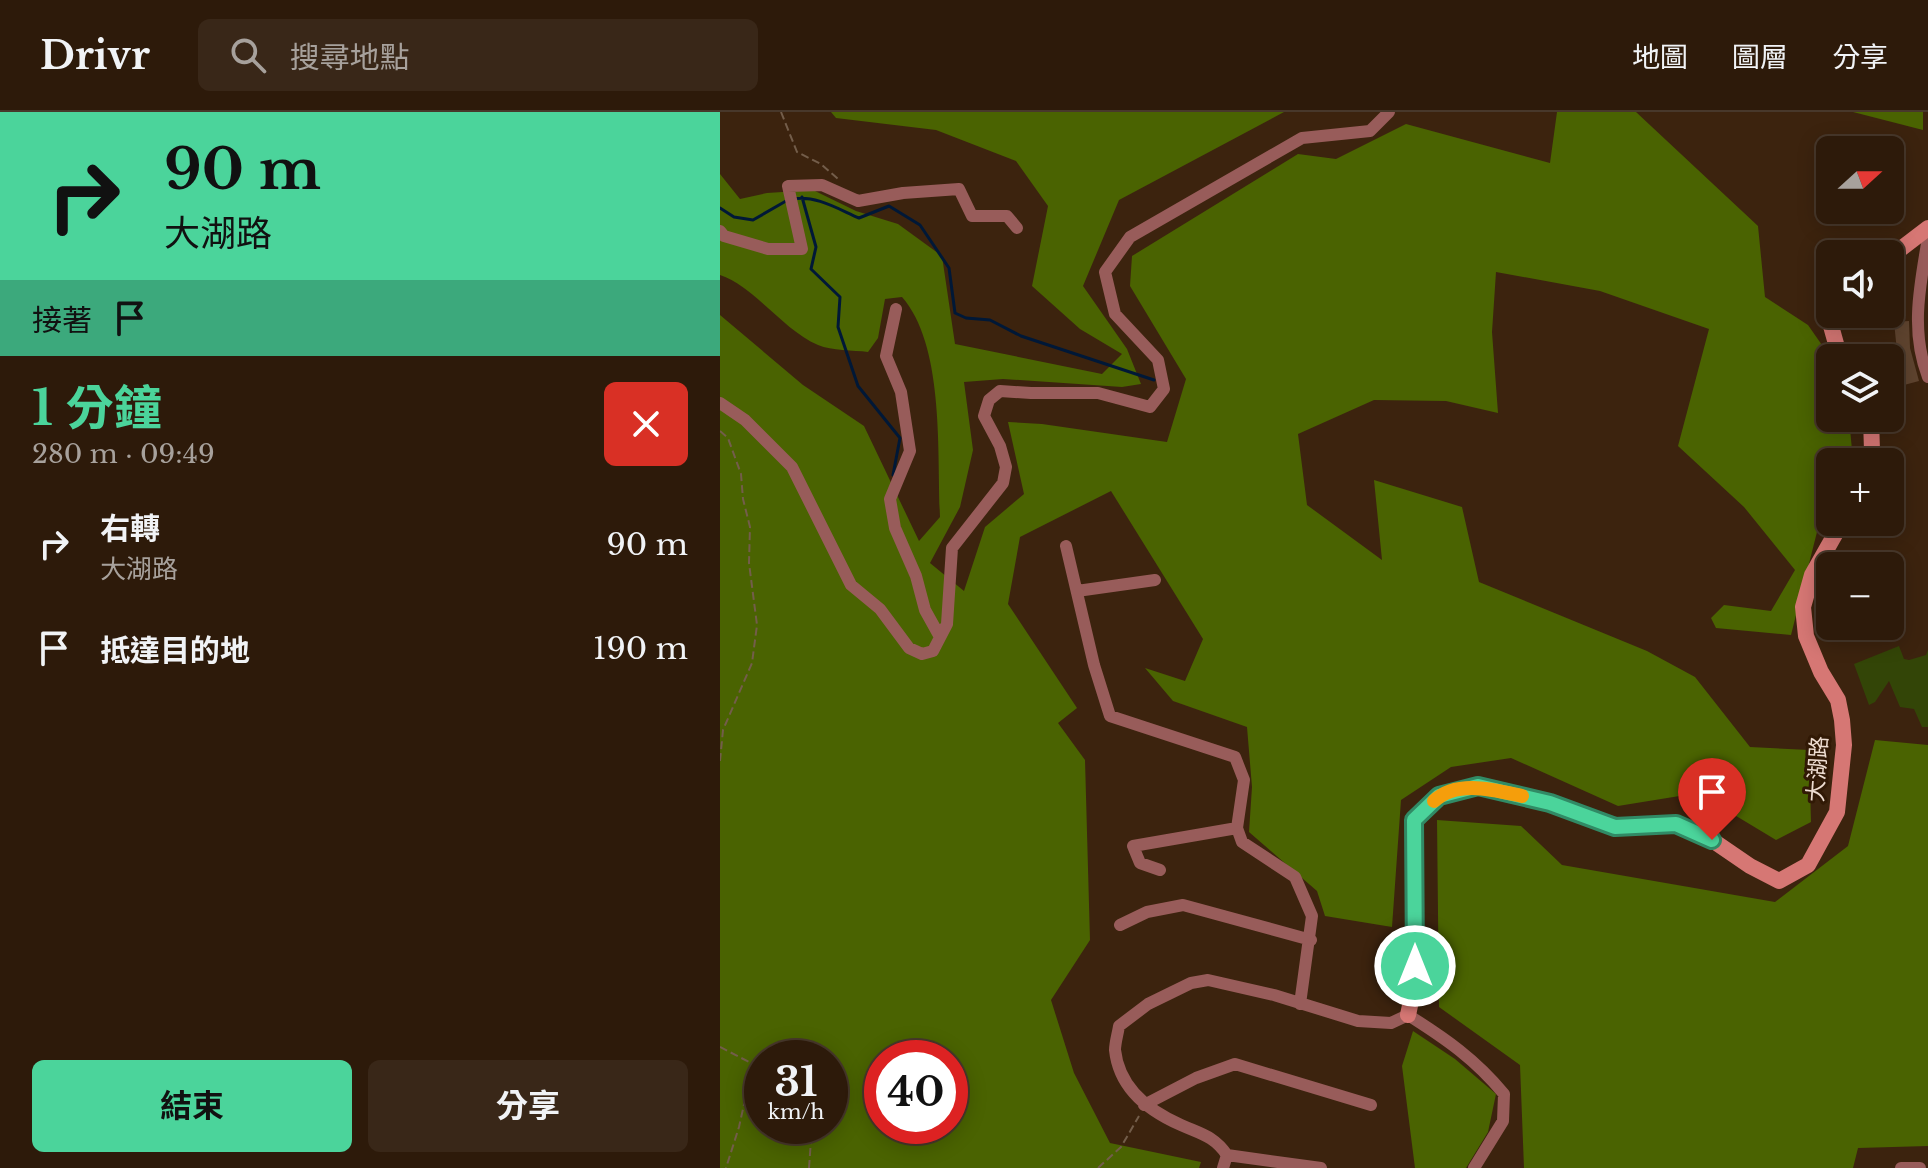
<!DOCTYPE html>
<html lang="zh-TW">
<meta charset="utf-8">
<style>
:root{--surface:#2d1a0a;--page:#392718;--text:#f1f3f6;--muted:#a7a19c;--line:#48382b;--accent:#4bd49b}
body{margin:0;font-family:"Libre Baskerville","Noto Sans TC",serif;background:var(--page);color:var(--text);height:100vh;display:flex;flex-direction:column;font-size:30px;white-space:nowrap}
*{box-sizing:border-box;margin:0}
p{font-size:26px;color:var(--muted)}
.icon{flex:none;width:44px;height:44px;fill:none;stroke:currentColor;stroke-width:2;stroke-linecap:round;stroke-linejoin:round}
.map{position:relative;flex:1;overflow:hidden}
.drawer{display:flex;flex-direction:column;background:var(--surface);width:720px}
.drawer>*{flex:none}
.top-card{background:#4bd49b;color:#111;overflow:hidden}
.needle{width:52px;rotate:69deg}
.tools{position:absolute;left:1096px;top:24px;display:grid;gap:16px}
.tools a{display:grid;place-items:center;width:88px;height:88px;border-radius:12px;background:var(--surface);box-shadow:0 4px 20px #0003,0 0 0 2px var(--line);font-size:40px}
.speed{position:absolute;left:24px;top:928px;display:flex;gap:16px;font-size:40px;font-weight:700;text-align:center}
.speed>*{display:grid;place-content:center;width:104px;height:104px;border-radius:50%;background:var(--surface);box-shadow:0 4px 20px #0003,0 0 0 2px var(--line);line-height:1}
.speed small{font-size:20px;font-weight:400}
.speed .limit{border:12px solid #d22;background:#fff;color:#111}
.pin{position:absolute;display:grid;place-items:center;width:68px;height:68px;color:#fff;margin:-82px -34px;border-radius:50% 50% 50% 0;rotate:-45deg;box-shadow:0 0 8px #0007}
.pin .icon{rotate:45deg}
.me{position:absolute;width:88px;margin:-44px;rotate:0deg;stroke-linejoin:round;filter:drop-shadow(0 0 6px #0008)}
.turn{display:flex;align-items:center;gap:28px;height:168px;padding:0 32px;font-size:36px}
.turn .icon{width:104px;height:104px;stroke-width:2.5}
.turn b{display:block;font-size:56px;line-height:68px}
.then{display:flex;align-items:center;height:76px;padding:0 32px;background:#0003;gap:16px;font-size:30px}
.round{display:grid;place-items:center;flex:none;width:84px;height:84px;border-radius:12px;background:var(--page)}
.head{display:flex;align-items:center;justify-content:space-between;height:136px;padding:0 32px}
h1{font-size:48px;font-weight:700;line-height:60px;color:var(--accent)}
.cta{display:flex;gap:16px;margin-top:auto;padding:16px 32px}
.cta a{flex:1;height:92px;border-radius:12px;background:var(--accent);color:#111;font-size:32px;font-weight:700;line-height:92px;text-align:center}
.cta a+a{background:var(--page);color:var(--text)}
ul{padding:0;list-style:none}
li{display:flex;align-items:center;gap:24px;height:104px;padding:0 32px}
li div{flex:1}
li b{display:block;font-size:30px}
li em{font-style:normal}
header{display:flex;align-items:center;gap:48px;box-sizing:border-box;height:112px;padding:0 40px;background:var(--surface);border-bottom:2px solid var(--line)}
header strong{font-size:38px}
nav{display:flex;gap:44px;margin-inline-start:auto;font-size:28px}
.search{width:560px;height:72px;background:var(--page);display:flex;align-items:center;gap:20px;box-sizing:border-box;padding:0 28px;border-radius:12px;color:var(--muted);font-size:30px}
main{display:flex;flex:1;min-height:0}
.map>svg:first-child{display:block}
</style>
<header>
<strong>Drivr</strong>
<div class="search"><svg class="icon" aria-label="search" viewBox="0 0 24 24"><circle cx="10" cy="10" r="6"/><path d="M15 15l6 6"/></svg>搜尋地點</div>
<nav><a>地圖</a><a>圖層</a><a>分享</a></nav>
</header>
<main>
<section class="drawer">
<div class="top-card">
<div class="turn"><svg class="icon" aria-label="right" viewBox="0 0 24 24"><path d="M7 20v-9h11M14 6l5 5-5 5"/></svg><div><b>90 m</b>大湖路</div></div>
<div class="then">接著<svg class="icon" aria-label="arrive" viewBox="0 0 24 24"><path d="M6 21V4h12l-3 4 3 4H6"/></svg></div>
</div>
<div class="head"><div><h1>1 分鐘</h1><p>280 m · 09:49</p></div><a class="round" style="background:#d93025;color:#fff"><svg class="icon" aria-label="close" viewBox="0 0 24 24"><path d="M6 6l12 12M18 6L6 18"/></svg></a></div>
<ul>
<li><svg class="icon" aria-label="right" viewBox="0 0 24 24"><path d="M7 20v-9h11M14 6l5 5-5 5"/></svg><div><b>右轉</b><p>大湖路</p></div><em>90 m</em></li>
<li><svg class="icon" aria-label="arrive" viewBox="0 0 24 24"><path d="M6 21V4h12l-3 4 3 4H6"/></svg><div><b>抵達目的地</b></div><em>190 m</em></li>
</ul>
<div class="cta"><a>結束</a><a>分享</a></div>
</section>
<div class="map">
<svg width="1208" height="1056" viewBox="0 0 1208 1056">
<rect width="100%" height="100%" fill="#3c230e"/>
<path fill="#334507" d="M1179 534 1184 547 1189 548 1206 543 1208 538V615H1202L1194 597 1180 595 1169 569 1155 590 1149 593 1134 552Z"/>
<path fill="#4a6301" fill-rule="evenodd" d="M111 0H564L399 88 363 174 407 237 421 272 402 275 283 267 244 270 253 338 240 395 210 451 244 479 265 415 304 382 288 310 322 312 447 330 466 267 410 174 412 144 578 42 616 47 686 12 830 51 837 0H916L1038 114 1045 185 1088 213 1111 246 1110 306H1129L1132 338 1127 350H1110V390L1097 420 1071 523 996 516 991 506 1004 493 1051 499 1075 458 1024 395 958 334 989 217 880 179 776 160 772 220 778 301 726 289 654 288 578 322 587 393 662 448 654 368 742 395 759 470 927 539 975 565 1030 635 1089 638 1091 710 1056 728 978 681 898 694 791 646 731 655 681 688 672 815 605 804 597 779 529 720 532 675 527 615 453 589 425 556 465 569 483 527 391 379 300 425 288 492 357 596 338 611 365 648 370 828 331 888 354 961 390 1031 481 1050 479 1056H0V203L83 273 144 314 199 429 220 405C217 342 225 234 182 185L165 187 158 226 148 240C133 238 112 239 98 233 63 218 35 175 0 163V62L20 87 47 81 93 78 136 99 178 112 222 144 235 232 382 262 402 242 360 217 312 174 328 94 296 49 216 18 116 6ZM42 946H110V1014H42ZM162 946H230V1014H162Z
M1133 0H1203V18Z
M1155 628 1208 633V1034L1138 1036 1133 1056H804L800 953 719 895 717 708 801 714 842 753 1055 790 1128 734Z
M693 919 735 947 776 982 768 1020 746 1056H695L682 954Z"/>
<g fill="none" stroke-linecap="round" stroke-linejoin="round">
<path stroke="#001837" stroke-width="3" d="M82 85 96 135 91 157 120 185 118 215 138 274 180 326 173 363
M73 87C96 83 118 97 139 106L169 94 200 113 229 156 235 201 246 206 270 208 301 224 434 268
M0 96 14 105 33 108 66 89"/>
</g>
<path fill="#5f442f" d="M1189 209 1190 236 1199 269 1173 276 1170 251 1178 249 1174 210Z"/>
<g fill="none" stroke-linecap="round" stroke-linejoin="round">
<path stroke="#735d4a" stroke-width="2" stroke-dasharray="8 4" stroke-linecap="butt" d="M61 0 77 40 101 52 118 67
M0 319 8 326 21 362 23 387 30 415 29 451 37 513 32 551 3 618 0 649
M0 935 33 952 19 1015 6 1056
M34 953 42 961
M89 1056 92 1014
M378 1056 401 1035 419 1004"/>
<path stroke="#985c5a" stroke-width="12" d="M0 119 4 124 48 137H82L68 74 102 73 138 89 183 81 239 77 252 104H287L297 116
M1208 126C1200 173 1190 219 1208 265
M176 197 166 244 181 280 190 339 170 387 175 416 196 464 205 498 220 525
M0 291 25 308 72 355 131 473 160 497 189 536 202 542 213 539 227 512 232 436 283 371 286 355 280 334 264 304 269 288 280 279 311 281H378L430 295 444 277 438 248 395 202 385 160 410 125 582 26 650 19 669 0
M346 434 374 553 390 604 515 645 524 668 517 716 522 730 575 765 592 804 580 892
M357 479 435 468
M440 758 420 751 413 734 517 716
M400 813 427 800 463 793 591 828
M424 993 476 966 515 952 651 993
M507 1043 601 1056
M503 1056 507 1043C494 1024 481 1022 461 1013 429 999 399 976 395 938 395 931 398 921 399 914L428 892 471 871 488 868 554 883 638 909 671 911 688 903C726 927 755 947 784 982L783 1009 754 1056
M1181 1056H1200"/>
<path stroke="#d67774" stroke-width="16" d="M1170 145 1208 116
M1113 202 1111 214 1120 246
M1149 350 1152 339 1151 306
M688 903 695 870 694 708 719 684 758 674 830 691 895 715 956 712 992 728 1030 754 1059 769 1088 753 1117 700 1124 633 1122 608 1118 588 1101 560 1086 524 1083 495 1092 463 1122 410"/>
</g>
<g fill="none" stroke-linecap="round" stroke-linejoin="round">
<defs>
<path id="route" d="M695 854 694 708 719 684 758 674 830 691 895 715 956 712 992 728"/>
</defs>
<use href="#route" stroke="#318a65" stroke-width="20"/>
<use href="#route" stroke="#4bd49b" stroke-width="14"/>
<path stroke="#f59e0b" stroke-width="14" d="M714 689C737 667 775 678 802 684"/>
</g>
<g text-anchor="middle" stroke-width="6" stroke-linejoin="round" paint-order="stroke">
<g font-size="22" fill="#eeddd1" stroke="#311905">
<text transform="translate(1097 657) rotate(-86)" y="8">大湖路</text>
</g>
</g>
</svg>
<div class="tools">
<a><svg class="needle" viewBox="-14 -14 28 28"><path d="M0-13l5 13h-10z" fill="#e53935"/><path d="M0 13l5-13h-10z" fill="#a7a19c"/></svg></a>
<a><svg class="icon" aria-label="sound" viewBox="0 0 24 24"><path d="M4 9h4l5-4v14l-5-4H4zM17 9q2 3 0 6"/></svg></a>
<a><svg class="icon" aria-label="layers" viewBox="0 0 24 24"><path d="M12 4l9 5-9 5-9-5zM3 14l9 5 9-5"/></svg></a>
<a>+</a>
<a>−</a>
</div>
<div class="speed"><div>31<small>km/h</small></div><div class="limit">40</div></div>
<div class="pin" style="left:992px;top:728px;background:#d93025"><svg class="icon" aria-label="arrive" viewBox="0 0 24 24"><path d="M6 21V4h12l-3 4 3 4H6"/></svg></div>
<svg class="me" style="left:695px;top:854px" viewBox="-20 -20 40 40"><circle r="17" fill="#4bd49b" stroke="#fff" stroke-width="3"/><path d="M0-11L8 9 0 5-8 9z" fill="#fff"/></svg>
</div>
</main>
